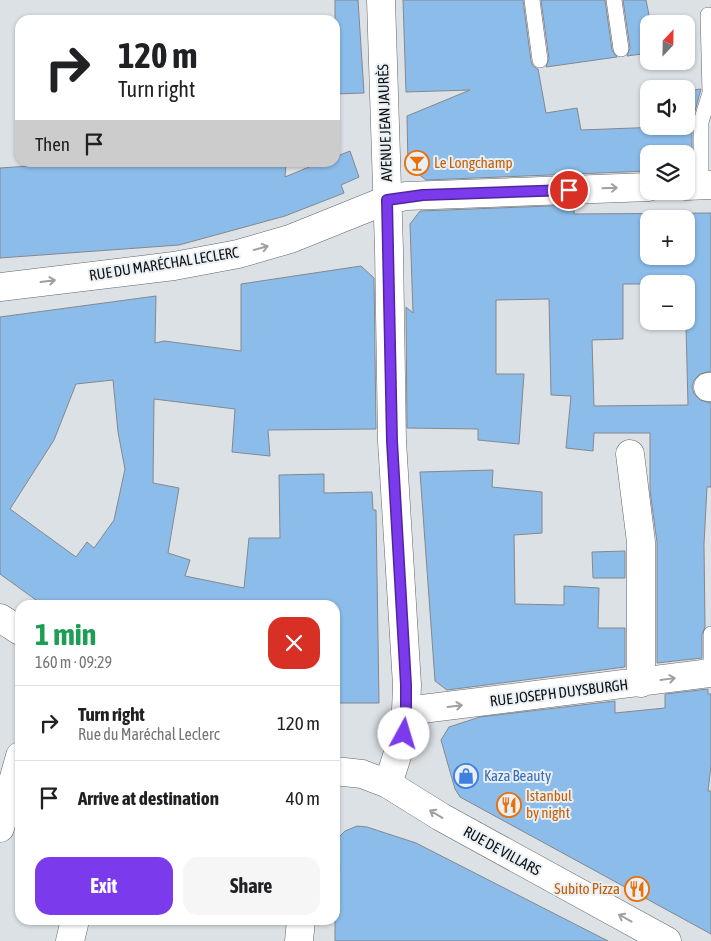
<!DOCTYPE html>
<meta charset="utf-8">
<style>
:root{--surface:#fff;--page:#f6f6f6;--text:#202124;--muted:#757577;--line:#e0e0e0;--accent:#7c3aed}
body{margin:0;font-family:"Asap Condensed",sans-serif;background:var(--page);color:var(--text);height:100vh;display:flex;flex-direction:column;font-size:19px;white-space:nowrap}
*{box-sizing:border-box;margin:0}
p{font-size:16px;color:var(--muted)}
.icon{flex:none;width:28px;height:28px;fill:none;stroke:currentColor;stroke-width:2;stroke-linecap:round;stroke-linejoin:round}
.map{position:relative;flex:1;overflow:hidden}
.side{position:absolute;left:15px;top:600px;width:325px;height:325px;display:flex;flex-direction:column;background:var(--surface);border-radius:15px;box-shadow:0 1px 4px #0004}
.side>*{flex:none}
.banner{position:absolute;left:15px;top:15px;width:325px;height:152px;border-radius:15px;box-shadow:0 1px 4px #0004;background:#fff;color:var(--text);overflow:hidden}
.needle{width:32px;rotate:22deg}
.buttons{position:absolute;left:640px;top:15px;display:grid;gap:10px}
.buttons a{display:grid;place-items:center;width:55px;height:55px;border-radius:10px;background:var(--surface);box-shadow:0 1px 4px #0004;font-size:25px}
.pin{position:absolute;display:grid;place-items:center;width:42px;height:42px;color:#fff;margin:-21px;border:2px solid #fff;border-radius:50%;box-shadow:0 1px 5px #0007}
.me{position:absolute;width:55px;margin:-28px;rotate:6deg;stroke-linejoin:round;filter:drop-shadow(0 0 4px #0008)}
.turn{display:flex;align-items:center;gap:18px;height:105px;padding:0 20px;font-size:22px}
.turn .icon{width:65px;height:65px;stroke-width:2.5}
.turn b{display:block;font-size:35px;line-height:42px}
.then{display:flex;align-items:center;height:48px;padding:0 20px;background:#0003;gap:10px;font-size:19px}
.round{display:grid;place-items:center;flex:none;width:52px;height:52px;border-radius:15px;background:var(--page)}
.headline{display:flex;align-items:center;justify-content:space-between;height:85px;padding:0 20px}
h1{font-size:30px;font-weight:700;line-height:38px;color:#1e9e55}
.action{display:flex;gap:10px;margin-top:auto;padding:10px 20px}
.action a{flex:1;height:58px;border-radius:15px;background:var(--accent);color:#fff;font-size:20px;font-weight:700;line-height:58px;text-align:center}
.action a+a{background:var(--page);color:var(--text)}
ul{padding:0;list-style:none}
li{display:flex;align-items:center;gap:15px;height:75px;padding:0 20px;border-top:1px solid var(--line)}
li div{flex:1}
li b{display:block;font-size:19px}
li em{font-style:normal}
.map>svg:first-child{display:block}
</style>
<div class="map">
<svg width="711" height="941" viewBox="0 0 711 941">
<rect width="100%" height="100%" fill="#dce1e6"/>
<path fill="#8cbcea" stroke="#84888d" fill-rule="evenodd" d="M335 0H358L364 93 335 94Z
M403 0H523L531 61 533 66 538 69 546 113 577 108 581 130 686 126V91L701 89 692 122V170H686V154H649V171L426 180 408 166 407 116 470 90 406 92Z
M541 0H605L612 50 617 57 546 67 549 59Z
M623 0H646L649 15V53L627 56 630 48Z
M350 151 359 177 341 185 344 193 285 216 179 245 0 258V168L88 162H286L285 177 321 162H335V157Z
M574 205V214L711 213V371L700 374 694 380 692 387 694 394 700 400 711 403V487H707L704 544 705 627 702 634V658L657 663V542L650 491V433H594L593 451 566 448 571 396 551 395 549 299 496 300V374H524L519 444 478 440V429L407 428 406 307 413 313 410 224 420 211ZM649 219H686V256H649ZM623 284H686L685 326H686L688 405 594 406 592 340 623 339Z
M361 266 374 278 376 429 268 430 270 456 232 452 235 409 154 399 153 483 179 488 168 553 190 560 185 576 244 588 249 538H280L279 475 324 474V493L372 492 373 510H376L379 703H335V605H43L0 574V317L156 296 155 343 164 341 241 351V284ZM113 380 118 432 125 469 114 520 94 548 87 542 76 557 10 509 54 440 76 384Z
M493 470 492 487 542 492V533L514 535 515 604 564 605V586L599 588 598 628H625V667L447 690 435 681 420 472Z
M625 551V578H593L592 552Z
M708 689V694H711V766L708 791H711V934L460 797 455 789 441 740 449 727 480 717 615 701V713L665 708V694Z
M357 826 367 827 416 843 608 941H335V905L340 867 335 855V847L340 836 345 831Z"/>
<g fill="none" stroke-linecap="round" stroke-linejoin="round">
<defs>
<path id="service" d="M532 0 540 60
M614 0 621 49
M701 186V122L710 93 708 15
M711 673V634"/>
<path id="minor" d="M708 387H711
M630 454 641 542V683
M406 711 711 673
M0 828 20 756
M70 941 75 920
M299 941 301 920"/>
<path id="tertiary" d="M381 0 389 250 392 441 407 685 406 711 404 734 388 784
M686 186 711 185
M0 287 174 266 238 254 290 239 387 200 406 196 649 187
M0 618 20 631
M335 771 362 774 388 784 441 817 667 941"/>
</defs>
<use href="#service" stroke="#62666a" stroke-width="16"/>
<use href="#minor" stroke="#62666a" stroke-width="29"/>
<use href="#tertiary" stroke="#62666a" stroke-width="29"/>
<use href="#service" stroke="#fff" stroke-width="15"/>
<use href="#minor" stroke="#fff" stroke-width="28"/>
<use href="#tertiary" stroke="#fff" stroke-width="28"/>
</g>
<defs><path id="oneway-shaft" d="M-6 0H5M1.5-3L5.5 0L1.5 3" fill="none" stroke-width="1.6" stroke-linecap="round" stroke-linejoin="round" transform="scale(1.25)"/></defs>
<g stroke="#9fa0a1">
<use href="#oneway-shaft" transform="translate(610 188) rotate(-2)"/>
<use href="#oneway-shaft" transform="translate(261 248) rotate(-16)"/>
<use href="#oneway-shaft" transform="translate(48 281) rotate(-7)"/>
<use href="#oneway-shaft" transform="translate(668 679) rotate(-8)"/>
<use href="#oneway-shaft" transform="translate(455 706) rotate(-7)"/>
<use href="#oneway-shaft" transform="translate(436 814) rotate(-149)"/>
<use href="#oneway-shaft" transform="translate(625 918) rotate(-151)"/>
</g>
<g fill="none" stroke-linecap="round" stroke-linejoin="round">
<defs>
<path id="route" d="M404 734 406 711V685L392 441 387 200 423 195 569 190"/>
</defs>
<use href="#route" stroke="#51269a" stroke-width="12"/>
<use href="#route" stroke="#7c3aed" stroke-width="9"/>
</g>
<defs>
<symbol id="bar-ring" viewBox="-11 -11 22 22"><circle r="9.5" fill="#eaeff3" stroke="#e8710a" stroke-width="1.5"/><path d="M-6-5H6L.8 .8V4.5H3.5V6h-7V4.5H-.8V.8Z" fill="#e8710a"/></symbol>
<symbol id="shop-ring" viewBox="-11 -11 22 22"><circle r="9.5" fill="#eaeff3" stroke="#3f7fe0" stroke-width="1.5"/><path d="M-5-2.5h2.3a2.7 3.5 0 0 1 5.4 0H5L5.5 6h-11ZM-1.5-2.5h3a1.5 2.3 0 0 0-3 0Z" fill="#3f7fe0"/></symbol>
<symbol id="restaurant-ring" viewBox="-11 -11 22 22"><circle r="9.5" fill="#eaeff3" stroke="#e8710a" stroke-width="1.5"/><path d="M-5-6h1v4h1v-4h1v4h1v-4h1v5L-1.5 .5V6h-2V.5L-5-1ZM5-6V6H3V1.5H1.5Q1.5-4 5-6Z" fill="#e8710a"/></symbol>
</defs>
<g fill-rule="evenodd">
<use href="#bar-ring" x="403" y="149" width="28" height="28"/>
<use href="#shop-ring" x="452" y="762" width="28" height="28"/>
<use href="#restaurant-ring" x="495" y="791" width="28" height="28"/>
<use href="#restaurant-ring" x="623" y="875" width="28" height="28"/>
</g>
<g text-anchor="middle" stroke-width="4" stroke-linejoin="round" paint-order="stroke">
<g font-size="15" fill="#0f1113" stroke="#eaeff3">
<text transform="translate(385 123) rotate(-92)" y="5">AVENUE JEAN JAURÈS</text>
<text transform="translate(164 264) rotate(-9)" y="5">RUE DU MARÉCHAL LECLERC</text>
<text transform="translate(559 693) rotate(-7)" y="5">RUE JOSEPH DUYSBURGH</text>
<text transform="translate(502 851) rotate(29)" y="5">RUE DE VILLARS</text>
</g>
<g font-size="15" fill="#c56008" stroke="#eaeff3" text-anchor="start">
<text x="434" y="168">Le Longchamp</text>
<text x="526" y="801">Istanbul<tspan x="526" dy="17">by night</tspan></text>
<text x="620" y="894" text-anchor="end">Subito Pizza</text>
</g>
<g font-size="15" fill="#366cbe" stroke="#eaeff3" text-anchor="start">
<text x="484" y="781">Kaza Beauty</text>
</g>
</g>
</svg>
<div class="buttons">
<a><svg class="needle" viewBox="-14 -14 28 28"><path d="M0-13l5 13h-10z" fill="#e53935"/><path d="M0 13l5-13h-10z" fill="#757577"/></svg></a>
<a><svg class="icon" aria-label="sound" viewBox="0 0 24 24"><path d="M4 9h4l5-4v14l-5-4H4zM17 9q2 3 0 6"/></svg></a>
<a><svg class="icon" aria-label="layers" viewBox="0 0 24 24"><path d="M12 4l9 5-9 5-9-5zM3 14l9 5 9-5"/></svg></a>
<a>+</a>
<a>−</a>
</div>
<div class="pin" style="left:569px;top:190px;background:#d93025"><svg class="icon" aria-label="arrive" viewBox="0 0 24 24"><path d="M6 21V4h12l-3 4 3 4H6"/></svg></div>
<svg class="me" style="left:404px;top:734px" viewBox="-20 -20 40 40"><circle r="19" fill="#fff"/><path d="M0-13L10 11 0 6-10 11z" fill="#7c3aed"/></svg>
<div class="banner">
<div class="turn"><svg class="icon" aria-label="right" viewBox="0 0 24 24"><path d="M7 20v-9h11M14 6l5 5-5 5"/></svg><div><b>120 m</b>Turn right</div></div>
<div class="then">Then<svg class="icon" aria-label="arrive" viewBox="0 0 24 24"><path d="M6 21V4h12l-3 4 3 4H6"/></svg></div>
</div>
<section class="side">
<div class="headline"><div><h1>1 min</h1><p>160 m · 09:29</p></div><a class="round" style="background:#d93025;color:#fff"><svg class="icon" aria-label="close" viewBox="0 0 24 24"><path d="M6 6l12 12M18 6L6 18"/></svg></a></div>
<ul>
<li><svg class="icon" aria-label="right" viewBox="0 0 24 24"><path d="M7 20v-9h11M14 6l5 5-5 5"/></svg><div><b>Turn right</b><p>Rue du Maréchal Leclerc</p></div><em>120 m</em></li>
<li><svg class="icon" aria-label="arrive" viewBox="0 0 24 24"><path d="M6 21V4h12l-3 4 3 4H6"/></svg><div><b>Arrive at destination</b></div><em>40 m</em></li>
</ul>
<div class="action"><a>Exit</a><a>Share</a></div>
</section>
</div>
